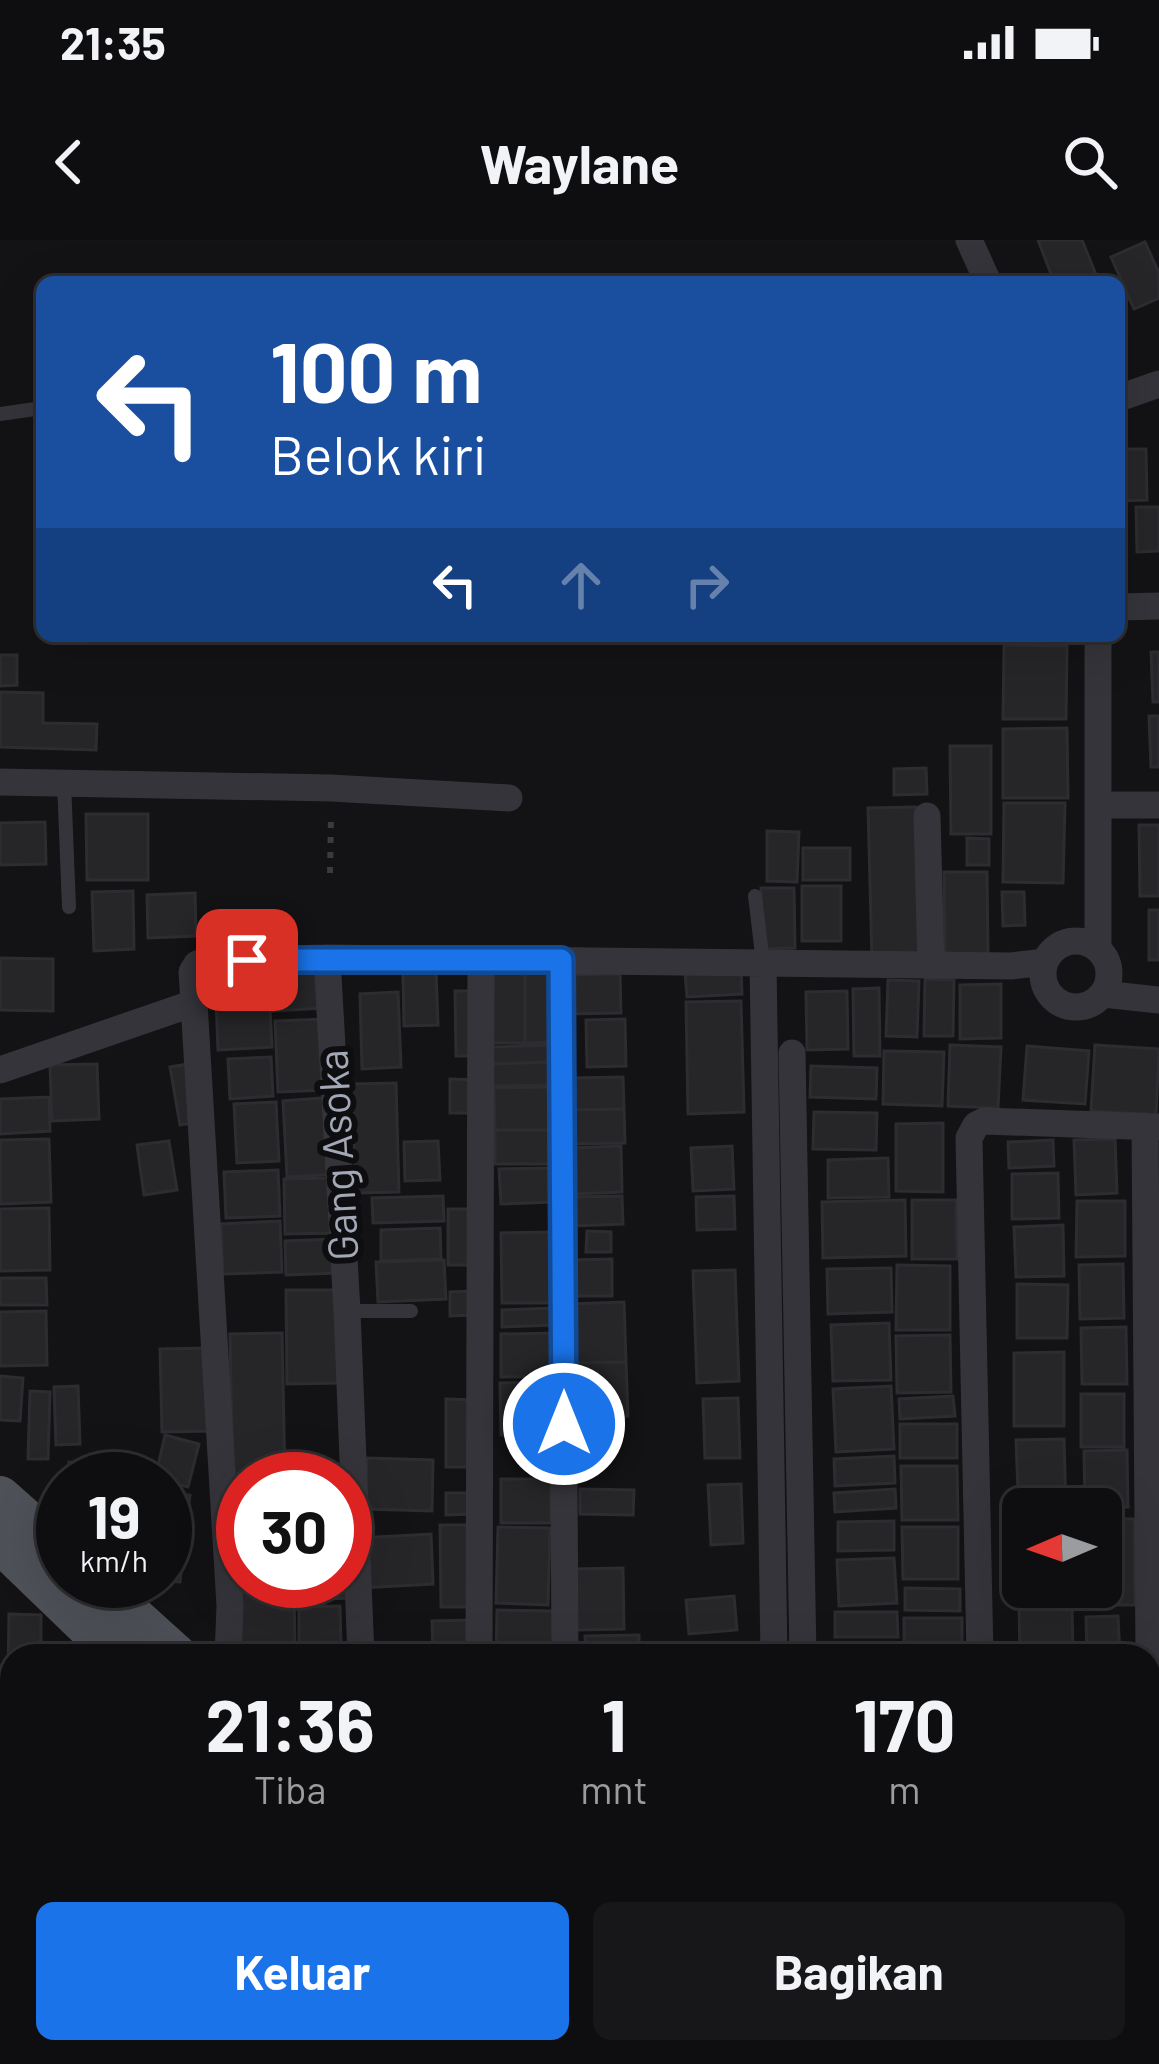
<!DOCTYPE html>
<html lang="id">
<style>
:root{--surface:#0e0e10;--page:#171719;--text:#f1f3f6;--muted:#9b9c9f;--line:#2e2e30;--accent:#1a73e8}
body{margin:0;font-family:Barlow,sans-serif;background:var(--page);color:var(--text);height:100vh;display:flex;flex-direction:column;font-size:45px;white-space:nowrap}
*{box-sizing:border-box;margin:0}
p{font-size:39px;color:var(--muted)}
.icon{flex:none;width:66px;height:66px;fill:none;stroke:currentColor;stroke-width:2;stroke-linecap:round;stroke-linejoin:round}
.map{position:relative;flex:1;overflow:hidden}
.details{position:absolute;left:0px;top:1404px;width:1161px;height:420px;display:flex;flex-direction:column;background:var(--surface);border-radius:36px 36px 0 0;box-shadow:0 12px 48px #0002,0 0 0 3px var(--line)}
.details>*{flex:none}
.hud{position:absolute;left:36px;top:36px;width:1089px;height:366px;border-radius:18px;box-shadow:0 12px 48px #0002,0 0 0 3px var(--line);background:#1a4fa0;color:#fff;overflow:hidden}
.needle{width:78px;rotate:268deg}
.buttons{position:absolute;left:1002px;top:1248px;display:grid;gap:24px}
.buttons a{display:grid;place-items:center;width:120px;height:120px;border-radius:18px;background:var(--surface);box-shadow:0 12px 48px #0002,0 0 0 3px var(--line);font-size:60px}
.speed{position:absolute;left:36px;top:1212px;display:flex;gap:24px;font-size:60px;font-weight:700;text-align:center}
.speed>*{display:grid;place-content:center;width:156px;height:156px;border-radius:50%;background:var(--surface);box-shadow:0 12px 48px #0002,0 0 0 3px var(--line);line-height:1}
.speed small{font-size:30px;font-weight:400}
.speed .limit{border:18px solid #d22;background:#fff;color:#111}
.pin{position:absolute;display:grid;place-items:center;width:102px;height:102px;color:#fff;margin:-51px;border-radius:24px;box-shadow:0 6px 18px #0006}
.me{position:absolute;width:132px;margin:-66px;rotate:0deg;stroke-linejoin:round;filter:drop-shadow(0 0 9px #0008)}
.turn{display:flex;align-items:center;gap:42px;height:252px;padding:0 36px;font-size:54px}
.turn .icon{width:156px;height:156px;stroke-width:2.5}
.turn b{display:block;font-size:84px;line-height:102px}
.lanes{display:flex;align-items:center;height:114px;padding:0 36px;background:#0003;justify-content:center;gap:60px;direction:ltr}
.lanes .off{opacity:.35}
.eta{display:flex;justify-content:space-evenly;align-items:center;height:204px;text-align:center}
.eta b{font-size:72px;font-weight:700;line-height:84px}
.cta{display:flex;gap:24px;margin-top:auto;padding:24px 36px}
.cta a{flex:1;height:138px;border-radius:18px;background:var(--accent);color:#fff;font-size:48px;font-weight:700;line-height:138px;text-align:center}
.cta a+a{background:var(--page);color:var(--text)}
.status{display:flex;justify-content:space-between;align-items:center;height:84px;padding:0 60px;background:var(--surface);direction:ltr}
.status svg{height:33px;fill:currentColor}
header{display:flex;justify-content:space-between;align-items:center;height:156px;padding:0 36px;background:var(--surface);font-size:54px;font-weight:700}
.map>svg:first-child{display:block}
</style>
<div class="status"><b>21:35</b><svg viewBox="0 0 49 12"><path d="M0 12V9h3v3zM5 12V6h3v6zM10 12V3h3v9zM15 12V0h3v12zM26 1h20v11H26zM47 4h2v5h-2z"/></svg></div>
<header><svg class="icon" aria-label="back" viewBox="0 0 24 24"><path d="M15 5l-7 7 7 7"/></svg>Waylane<svg class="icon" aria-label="search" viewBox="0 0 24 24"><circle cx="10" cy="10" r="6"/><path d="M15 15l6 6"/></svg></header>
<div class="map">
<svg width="1159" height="1824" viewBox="0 0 1159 1824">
<rect width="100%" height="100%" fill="#131315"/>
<path fill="#262629" stroke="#2d2d31" stroke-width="3" d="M1038 0H1082L1099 42H1054Z
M1145 2 1159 33V58L1134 69 1111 17Z
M1119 209H1146L1147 260 1119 261Z
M1136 267H1159V311L1137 312Z
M1004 405 1067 406 1066 479H1003Z
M1151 412H1159V462H1153Z
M0 415H17V445L0 446Z
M0 452 43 453V483L97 484 96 510 0 507Z
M1149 476H1159V527H1151Z
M1067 488 1068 558H1003V489Z
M950 506H991V594H951Z
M926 528 927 554 894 555V529Z
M1004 563H1065L1063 643 1003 642Z
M916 567 920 718 872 719 868 568Z
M86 574H148V640H87Z
M45 582 46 624 0 625V583Z
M1139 585H1159V656H1140Z
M767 591 799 592 797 642 767 641Z
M967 598 989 599V625H967Z
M803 608H850V640H803Z
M944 632H987L988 715H945Z
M802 646H841V701H802Z
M761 648H794L795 708 762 709Z
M133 651 134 709 94 711 92 652Z
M1002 652H1024L1025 685 1003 686Z
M195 653 196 696 148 698 147 655Z
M1149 670H1159V720H1149Z
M0 718 53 719V771L0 770Z
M322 728 324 768 273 771 270 731Z
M486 728H525V803H486Z
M525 728H553L554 802 525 803Z
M741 729 742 754 687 757 685 732Z
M268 731 272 807 218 810 215 734Z
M436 732 438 785 404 786 403 733Z
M620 734 621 773 564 774V735Z
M925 739 954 740 953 796H924Z
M888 740 919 741 917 797 886 796Z
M1001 744V798L960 799V745Z
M879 748 880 816H854L853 749Z
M455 751H478L479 816H456Z
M847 751 848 809 807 810 806 752Z
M398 752 401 827 362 829 360 754Z
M741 761 744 872 688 874 686 762Z
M325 779 328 850 278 852 275 781Z
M625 779 626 826 587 827 586 780Z
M551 805 552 822 492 824V807Z
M950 805 1001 807 998 868 948 866Z
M1095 805 1159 809 1156 875 1091 871Z
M1027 806 1089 811 1085 864 1023 860Z
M884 811 944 812 942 866 883 864Z
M271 817 273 856 230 859 228 819Z
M552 822V845L493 846 492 824Z
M97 824 99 879 52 881 50 825Z
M188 824 198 882 180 885 170 827Z
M811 826 877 828 876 859 810 857Z
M623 837 624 869 571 870V838Z
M450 839 477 840 476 873H450Z
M396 843 399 952 355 953 352 844Z
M556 847 555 890H495L494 848Z
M49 857 50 891 0 894V859Z
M333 857 338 934 287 937 283 861Z
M276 862 279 921 237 923 234 864Z
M624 869 625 903 572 904 571 870Z
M814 872 877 873 876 910 813 909Z
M943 883V952L896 951V884Z
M495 890H555L556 924H495Z
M49 899 51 962 0 964V900Z
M1115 899 1117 953 1076 955 1074 900Z
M1053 900 1054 926 1009 928 1008 902Z
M169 901 177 950 144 955 137 905Z
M438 901 440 940 405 941 404 902Z
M621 906 622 952 574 954 572 908Z
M732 906 734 949 693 951 691 908Z
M888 918 889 957 828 958V920Z
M553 928 554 962 501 964 499 929Z
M278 930 280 976 226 978 224 932Z
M1058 933 1059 978 1012 979V934Z
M336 938 337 993 285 994 284 939Z
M443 956 444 981 373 983 372 958Z
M622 956 623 984 573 986 572 957Z
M734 956 735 989 697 990 696 957Z
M905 960 906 1016 823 1018 822 962Z
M912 960H956L957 1019H912Z
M1077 961H1125V1016L1076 1017Z
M49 968 50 1030 0 1031V969Z
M448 969H476V1025H448Z
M280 981 282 1032 223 1034 221 984Z
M1063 985 1064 1036 1016 1037 1014 987Z
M440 988 441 1019 381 1021V990Z
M587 991 611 992V1012H586Z
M556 992 557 1063H502L501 993Z
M335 999 337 1033 286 1035 285 1001Z
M612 1019V1056H574L573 1020Z
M444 1020 446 1059 378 1062 376 1022Z
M1123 1024 1124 1078 1080 1079 1079 1025Z
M897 1025 950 1026V1090H896Z
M891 1028 892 1072 828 1074 827 1029Z
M735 1030 739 1141 697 1143 693 1031Z
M0 1038H46L47 1065H0Z
M1017 1044 1068 1045 1067 1098H1017Z
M286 1050H340L341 1143 287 1144Z
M473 1051V1075L450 1076V1052Z
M624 1062 626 1122 573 1123 571 1064Z
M553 1068 554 1085 502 1087V1070Z
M46 1071 47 1125 0 1126V1072Z
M889 1083 891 1140 833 1141 831 1085Z
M1126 1087 1127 1144H1082L1081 1088Z
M282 1093 285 1239H243V1244L233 1245 230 1094Z
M558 1093V1136L501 1137V1094Z
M950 1095 951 1152 897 1153 896 1096Z
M208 1108 210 1191 162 1192 160 1109Z
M1064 1112V1186H1014V1113Z
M626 1122 628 1176 575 1178 573 1123Z
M0 1136 23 1138 20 1181 0 1180Z
M557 1142 558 1193 501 1195 500 1143Z
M78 1146 80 1204 56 1205 54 1147Z
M891 1146 894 1209 836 1212 833 1149Z
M30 1151 50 1152 48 1219H28Z
M1081 1154H1124V1207H1081Z
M953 1156 955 1176 900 1179 899 1159Z
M738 1158 740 1218H705L703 1159Z
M446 1159 476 1160 475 1227H446Z
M900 1184H957V1218H900Z
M165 1195 199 1204 188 1247 155 1239Z
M1064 1199 1066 1269H1023V1275L1019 1276 1016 1200Z
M1127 1210 1128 1267 1085 1268 1084 1211Z
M105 1216 126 1218 124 1239H102Z
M894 1216 895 1243 835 1246 834 1219Z
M367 1218 433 1220 432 1271 365 1269Z
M69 1222 93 1225 91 1239H66Z
M901 1226H957L958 1280H902Z
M501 1239H551V1283H501Z
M741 1244 743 1303 711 1305 708 1245Z
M580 1249 634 1250 633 1275 580 1274Z
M895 1249 896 1268 835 1272 834 1253Z
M165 1253 190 1255 180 1342 165 1341Z
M446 1253H473V1274L446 1275Z
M1101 1279H1134L1135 1365H1079V1347H1101Z
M894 1281V1310L838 1311V1282Z
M440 1285H478L479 1367H441Z
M1018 1286H1023V1347H1068V1351L1019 1352Z
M498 1287 550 1288 548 1365 496 1363Z
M902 1287H958V1339H903Z
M431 1294 433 1344 361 1348 359 1298Z
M894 1318 897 1363 839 1366 837 1320Z
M623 1328 624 1389 575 1390 574 1329Z
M297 1341H345L350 1358 298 1360Z
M294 1343 295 1416H237L236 1344Z
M905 1348 960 1349V1371L905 1370Z
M734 1356 737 1390 689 1394 686 1360Z
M1072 1364 1073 1416H1020L1019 1365Z
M340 1366 341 1406H299V1367Z
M497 1370 554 1371 553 1416H496Z
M835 1372H897L898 1397H835Z
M9 1374 41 1375V1416H12V1435H8Z
M1118 1376 1120 1416H1087L1086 1377Z
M904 1378H962V1404H904Z
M471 1380 472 1416H433L432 1381Z
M639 1395V1416H586L585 1396Z
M895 1407 896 1416H824V1408Z
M689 1408H747V1416H689Z
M901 1409H964V1416H901Z
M10 1451H12V1537L5 1536Z
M1159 1497V1562L1149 1552V1508Z
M12 1552V1611L2 1612 0 1553Z
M2 1618H12V1675H4Z
M12 1686V1742H3L2 1687Z
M1149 1712 1159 1721V1780L1149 1791Z
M0 1747H12V1792H0Z
M366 1812H399V1823L366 1824Z
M655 1812H695V1824H656Z
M706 1812H737V1824H706Z
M954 1812H1004L994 1824H968Z
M1054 1812H1129L1119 1824H1044Z"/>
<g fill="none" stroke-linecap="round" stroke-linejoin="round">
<path stroke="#3a3b41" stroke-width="6" stroke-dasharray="6 9" stroke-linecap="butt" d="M330 633 331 577"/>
<path stroke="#34343a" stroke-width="14" d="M0 174 42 168
M64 542 69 667
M755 656 763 723
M347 1071H411
M647 1812 648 1824"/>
<path stroke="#34343a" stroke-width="27" d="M969 0 988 42
M1119 158 1159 144
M1119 367 1159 366
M1098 396V709
M0 542 331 548 509 558
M1098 565H1159
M927 576 931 725
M1043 734a33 33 0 1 1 66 0a33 33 0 1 1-66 0Z
M327 718 347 1071 361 1416
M561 720 565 1416
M763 723 774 1416
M1103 754 1159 760
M194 763 230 1366 228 1416
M792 813 803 1416
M0 830 194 763 192 732 197 724 207 721 327 718 1011 726 1045 722
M1145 886 1149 1416
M479 1416 481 720
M980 1416 969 898 976 885 984 881 1159 887
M1149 1643 1159 1653
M130 1812 131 1824
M780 1812V1824
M415 1824V1812"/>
<path stroke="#4f5159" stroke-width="42" d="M0 1257 63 1313
M0 1302 118 1416
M94 1341 177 1416
M536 1812 550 1824
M600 1812 612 1824"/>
</g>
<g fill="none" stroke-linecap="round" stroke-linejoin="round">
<defs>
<path id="route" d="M247 720H561L564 1184"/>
</defs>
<use href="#route" stroke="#114b97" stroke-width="30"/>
<use href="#route" stroke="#1a73e8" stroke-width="21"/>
</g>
<g text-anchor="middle" stroke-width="12" stroke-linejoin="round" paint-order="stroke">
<g font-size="42" fill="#a3a8b6" stroke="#0e0e10">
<text transform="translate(338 915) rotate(-93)" y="15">Gang Asoka</text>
</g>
</g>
</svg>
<div class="buttons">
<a><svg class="needle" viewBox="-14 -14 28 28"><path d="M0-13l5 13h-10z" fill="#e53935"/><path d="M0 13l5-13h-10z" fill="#9b9c9f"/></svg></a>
</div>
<div class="speed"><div>19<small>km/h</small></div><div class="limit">30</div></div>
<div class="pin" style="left:247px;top:720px;background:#d93025"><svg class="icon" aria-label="arrive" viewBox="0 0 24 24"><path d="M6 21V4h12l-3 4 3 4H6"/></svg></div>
<svg class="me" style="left:564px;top:1184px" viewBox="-20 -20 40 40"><circle r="17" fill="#1a73e8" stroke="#fff" stroke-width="3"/><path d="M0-11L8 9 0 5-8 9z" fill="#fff"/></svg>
<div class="hud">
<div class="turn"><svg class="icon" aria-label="left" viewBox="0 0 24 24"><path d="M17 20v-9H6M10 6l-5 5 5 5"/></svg><div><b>100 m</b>Belok kiri</div></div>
<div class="lanes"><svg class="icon" aria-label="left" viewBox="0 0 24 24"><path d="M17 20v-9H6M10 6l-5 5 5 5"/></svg><svg class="icon off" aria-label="ahead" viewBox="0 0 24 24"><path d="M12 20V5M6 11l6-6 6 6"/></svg><svg class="icon off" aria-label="right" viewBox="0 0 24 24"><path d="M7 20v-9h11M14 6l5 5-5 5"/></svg></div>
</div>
<section class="details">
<div class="eta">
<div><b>21:36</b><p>Tiba</p></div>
<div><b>1</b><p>mnt</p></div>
<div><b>170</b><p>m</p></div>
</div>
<div class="cta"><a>Keluar</a><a>Bagikan</a></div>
</section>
</div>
